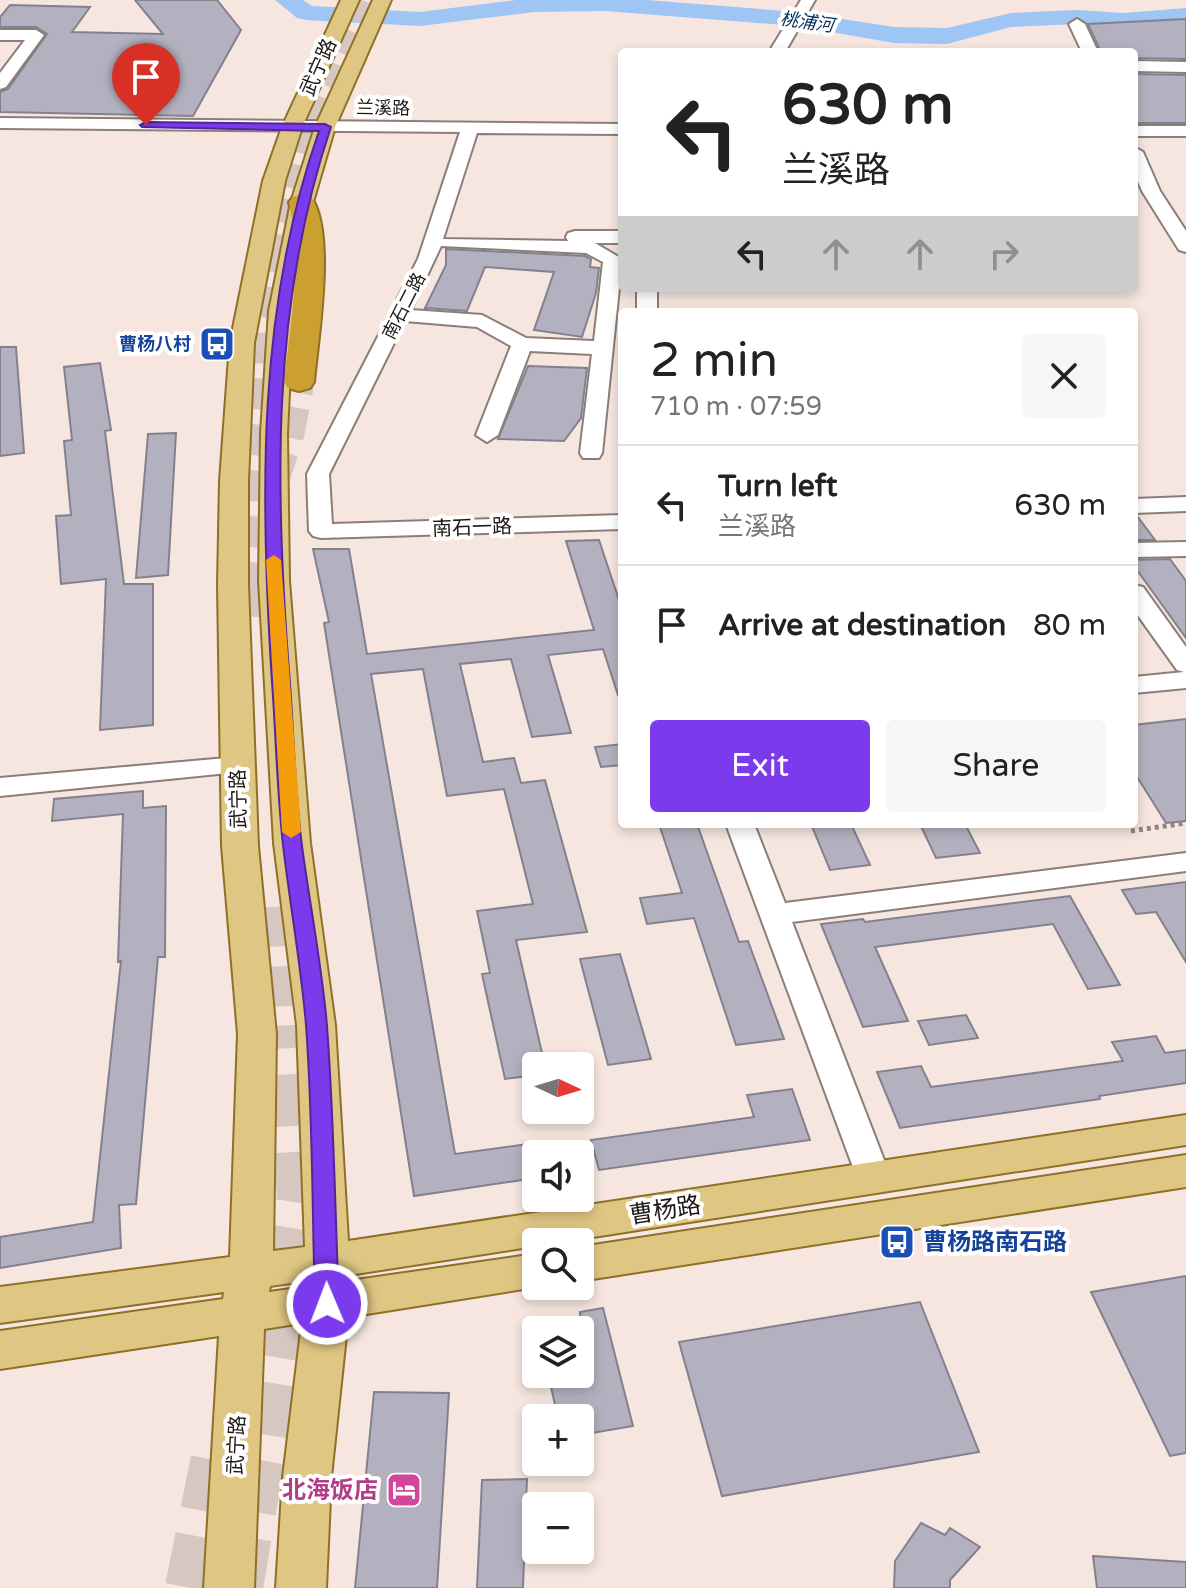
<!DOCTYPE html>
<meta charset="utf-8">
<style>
:root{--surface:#fff;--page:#f6f6f6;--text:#222;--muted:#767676;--line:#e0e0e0;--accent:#7c3aed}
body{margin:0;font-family:"Varela Round","Noto Sans SC",sans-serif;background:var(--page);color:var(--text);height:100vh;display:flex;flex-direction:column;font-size:30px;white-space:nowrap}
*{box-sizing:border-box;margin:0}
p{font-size:26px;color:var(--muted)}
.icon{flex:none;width:44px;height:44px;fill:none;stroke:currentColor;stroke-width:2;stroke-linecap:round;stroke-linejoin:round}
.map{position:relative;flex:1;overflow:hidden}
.panel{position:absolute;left:618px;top:308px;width:520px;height:520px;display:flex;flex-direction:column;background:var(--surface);border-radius:8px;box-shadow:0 4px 12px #0003}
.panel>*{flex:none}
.banner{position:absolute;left:618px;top:48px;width:520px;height:244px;border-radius:8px;box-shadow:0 4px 12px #0003;background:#fff;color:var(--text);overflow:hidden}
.needle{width:52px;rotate:94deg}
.tools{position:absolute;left:522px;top:1052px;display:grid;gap:16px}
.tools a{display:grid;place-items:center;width:72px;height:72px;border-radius:8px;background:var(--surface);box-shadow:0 4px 12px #0003;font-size:40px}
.pin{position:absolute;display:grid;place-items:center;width:68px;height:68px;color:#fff;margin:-82px -34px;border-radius:50% 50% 50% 0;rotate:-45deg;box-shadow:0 0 8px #0007}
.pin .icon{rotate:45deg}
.me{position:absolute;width:88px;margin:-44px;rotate:359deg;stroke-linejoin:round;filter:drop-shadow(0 0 6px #0008)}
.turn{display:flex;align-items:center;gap:28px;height:168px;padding:0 32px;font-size:36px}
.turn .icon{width:104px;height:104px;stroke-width:2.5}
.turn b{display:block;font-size:56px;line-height:68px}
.lanes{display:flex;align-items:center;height:76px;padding:0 32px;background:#0003;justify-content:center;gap:40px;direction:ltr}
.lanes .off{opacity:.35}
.round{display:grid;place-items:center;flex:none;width:84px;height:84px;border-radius:8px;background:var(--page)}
.head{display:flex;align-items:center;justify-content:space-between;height:136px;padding:0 32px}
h1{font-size:48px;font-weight:600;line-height:60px}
.button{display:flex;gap:16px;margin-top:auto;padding:16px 32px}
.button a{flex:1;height:92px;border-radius:8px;background:var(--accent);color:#fff;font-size:32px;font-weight:600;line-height:92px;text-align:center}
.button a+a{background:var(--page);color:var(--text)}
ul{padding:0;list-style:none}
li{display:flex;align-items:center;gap:24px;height:120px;padding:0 32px;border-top:2px solid var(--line)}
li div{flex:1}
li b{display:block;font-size:30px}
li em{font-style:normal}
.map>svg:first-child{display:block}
</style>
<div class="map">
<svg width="1186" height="1588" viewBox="0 0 1186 1588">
<rect width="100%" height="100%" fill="#f6e6df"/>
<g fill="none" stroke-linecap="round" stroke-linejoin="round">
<path fill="#9ec5f3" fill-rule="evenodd" d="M275 0H303L312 6 420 12 516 0H647L797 12 894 27 947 28 1011 13 1077 10 1124 13 1186 8V22L1124 27 1077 24 1011 27 947 44 894 43 797 26 605 11 534 12 420 26 306 20 297 18Z"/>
</g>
<path fill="#b3b1bf" stroke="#83818e" stroke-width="2" d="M135 0H217L241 30 193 116 0 112V92L8 89 47 34 36 27H0V17L10 5 90 7 72 32 163 34Z
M1186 19V59L1134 58V52H1101L1088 24Z
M1134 74 1186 75V123H1134Z
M446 249 585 256 591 259 590 267 599 268 596 293 582 337 534 330 554 272 485 267 467 311 425 308 446 265Z
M0 347H16L24 453 0 456Z
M100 363 111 430 105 431 124 584H153V725L100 730 106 579 61 584 56 516 71 515 64 441 72 440 64 367Z
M528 366 587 368 581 418 564 441 498 439Z
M176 433 168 575 136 578 148 434Z
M1134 516H1137L1155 540H1134Z
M599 540 622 609V694L618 695 603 649 548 655 571 733 532 737 511 659 460 664 483 762 514 758 521 783 545 780 587 932 516 940 545 1066H536V1075L505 1079 482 974 490 973 477 911 533 904 504 789 447 796 423 669 371 674 455 1154 536 1143V1178L414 1196 324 623 329 622 313 549H349L367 654 594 630 566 541Z
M1170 559 1186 581V638L1134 566V560Z
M1186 719V821L1166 823 1134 772V725Z
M622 744V765L601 767 595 747Z
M143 791V808L166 806 165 957H158L136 1204 119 1205 121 1248 0 1268V1237L93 1222 121 961 118 962 123 814 52 821 54 799Z
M659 824H697L739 942 748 941 784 1039 736 1045 694 918 647 924 640 898 682 893Z
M811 824H851L870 865 830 870Z
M920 824H965L980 853 936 858Z
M1186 882V962L1156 912 1136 914 1122 890Z
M1070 896 1120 985 1088 989 1053 924 875 947 908 1021 863 1027 821 924 863 919 865 922Z
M620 954 651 1059 608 1065 580 959Z
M966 1015 978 1038 929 1045 918 1021Z
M1156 1036 1165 1053 1186 1050V1083L1099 1096 1100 1099 900 1128 877 1072 921 1066 931 1087 1123 1061 1112 1042Z
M792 1089 810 1140 599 1170 591 1140 754 1117 747 1095Z
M1186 1276V1453L1170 1456 1091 1292Z
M920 1302 979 1452 722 1496 679 1342Z
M603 1308 633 1426 580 1435V1418H558L548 1374H580V1312Z
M374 1392 449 1393 437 1588H355Z
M527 1479 523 1588H477L482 1480Z
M921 1523 945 1535 950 1528 980 1547 950 1580V1588H894L895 1561Z
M1093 1556 1186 1562V1588H1097Z"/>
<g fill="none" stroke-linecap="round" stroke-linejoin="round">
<path stroke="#d6c7c1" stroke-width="24" stroke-dasharray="24 12" stroke-linecap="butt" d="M279 259 316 107 362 0"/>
<path stroke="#d6c7c1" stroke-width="31" stroke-dasharray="31 15" stroke-linecap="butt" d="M273 481 288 438 299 382
M246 593 265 318 280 257"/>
<path stroke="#d6c7c1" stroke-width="40" stroke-dasharray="40 20" stroke-linecap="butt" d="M244 616 246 591
M285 906 292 1027"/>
<path stroke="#d6c7c1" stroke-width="52" stroke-dasharray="52 26" stroke-linecap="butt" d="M191 1588 220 1443
M237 1588 303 1198 292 1025"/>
<defs>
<path id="minor" d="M801 0H815L785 52H769Z
M1077 19 1085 24 1098 52H1082L1069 24Z
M0 30H36L44 35 6 87 0 89V73L25 40H0Z
M1134 61 1186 62V72L1134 71Z
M0 118 622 124V134L477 133 443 239 568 241 566 237 568 233 575 231H622V243H595L622 259 602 453 599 458H583L580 453 592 354 530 351 498 435 487 442 476 435 511 346 477 327 405 321 329 474 332 524 622 515V529L321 538 313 536 309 531 307 474 418 259 460 132 0 128ZM441 246 586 253 603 262 594 341 526 338 482 315 411 310Z
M1134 126H1186V136H1134Z
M1134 147 1143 152 1160 191 1186 231V252L1179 250 1142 191 1134 172Z
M637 288H657V312H637Z
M1186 497V511L1134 513V499Z
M1186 542V556L1134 557V543Z
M1134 585 1143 587 1186 647V688L1134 693V677L1184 672 1177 670 1134 610Z
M238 757 248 759 252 765 248 771 0 796V778Z
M726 824H754L785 903 1186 853V871L792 922 891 1178 886 1187 874 1191 862 1187 857 1178Z"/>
<path id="major" d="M341 0H359L302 127 285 181 254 343 248 481V585L258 846 276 1034 273 1251 305 1247 297 1025 274 843 259 581 261 433 269 311 291 202 315 127 373 0H391L335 127 313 202 293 311 287 433 289 581 310 843 335 1025 348 1241 1186 1115V1145L561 1242H536V1246L349 1275V1281L536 1254V1286H543L348 1317 331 1477 326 1588H276L283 1477 302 1323 264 1329 254 1588H204L219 1336 0 1369V1331L223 1299 224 1292 0 1323V1287L230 1257 238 1034 222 846 218 585 220 481 230 343 263 181 282 127ZM305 1281V1287L269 1292 270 1286Z
M1186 1155V1187L580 1281V1247Z"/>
<path id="highway" d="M302 194 311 197C336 232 318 338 314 382L310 388 299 391 288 388 284 382C291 319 302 265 289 202L293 197Z"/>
</defs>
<use href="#minor" stroke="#8c7e77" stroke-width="4"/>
<use href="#major" stroke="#8e7028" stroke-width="4"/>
<use href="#highway" stroke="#8e7028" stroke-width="4"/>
<path stroke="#918681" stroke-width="5" stroke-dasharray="4 4" stroke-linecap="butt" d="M1131 831 1186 823"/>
<use href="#minor" fill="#fff" fill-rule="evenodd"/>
<use href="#major" fill="#e0c683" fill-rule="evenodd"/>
<use href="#highway" fill="#cba031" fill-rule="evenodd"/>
</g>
<path fill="#7c3aed" stroke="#51269a" stroke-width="2" d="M146 122 325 124 331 127C270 307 275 497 290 684 294 738 295 793 302 846 310 906 322 966 327 1026 334 1118 335 1212 339 1304L336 1311 327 1314 319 1311 315 1304C312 1211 313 1118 306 1025 301 965 290 905 283 845 277 791 276 736 272 682 260 497 257 307 319 131L142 127 140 125Z"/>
<path fill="#f59e0b" d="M274 555 281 560 301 832 291 838 282 832 266 560Z"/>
<defs>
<symbol id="bus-square" viewBox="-11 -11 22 22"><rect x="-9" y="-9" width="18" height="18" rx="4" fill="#1a4fb4" stroke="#fff"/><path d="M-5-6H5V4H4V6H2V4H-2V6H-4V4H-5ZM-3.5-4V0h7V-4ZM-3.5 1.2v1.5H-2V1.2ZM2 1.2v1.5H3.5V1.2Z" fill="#fff"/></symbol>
<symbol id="hotel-square" viewBox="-11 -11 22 22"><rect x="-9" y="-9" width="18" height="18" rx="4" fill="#d1479c" stroke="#fff"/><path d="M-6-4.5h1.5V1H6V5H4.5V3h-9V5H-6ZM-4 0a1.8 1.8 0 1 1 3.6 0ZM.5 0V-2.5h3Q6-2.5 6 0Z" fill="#fff"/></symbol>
</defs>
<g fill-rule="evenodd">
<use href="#bus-square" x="197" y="324" width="40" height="40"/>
<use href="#bus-square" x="877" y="1222" width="40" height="40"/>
<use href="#hotel-square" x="384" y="1470" width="40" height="40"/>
</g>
<g text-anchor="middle" stroke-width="8" stroke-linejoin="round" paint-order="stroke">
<g font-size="18" font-style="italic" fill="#00305e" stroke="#fff">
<text transform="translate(807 22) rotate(8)" y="6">桃浦河</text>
</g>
<g font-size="18" fill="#1e1816" stroke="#fff">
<text transform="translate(383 108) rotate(1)" y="6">兰溪路</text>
<text transform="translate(404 306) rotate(-63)" y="6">南石二路</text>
</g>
<g font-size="18" font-weight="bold" fill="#164399" stroke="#fff" text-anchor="end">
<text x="191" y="350">曹杨八村</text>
</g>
<g font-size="20" fill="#1e1816" stroke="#fff">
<text transform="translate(318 67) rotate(-66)" y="7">武宁路</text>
<text transform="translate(472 527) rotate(-2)" y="7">南石一路</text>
<text transform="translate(238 799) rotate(-91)" y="7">武宁路</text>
<text transform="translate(236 1445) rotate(-87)" y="7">武宁路</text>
</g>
<g font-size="24" fill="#1e1816" stroke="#fff">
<text transform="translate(665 1210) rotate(-9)" y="8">曹杨路</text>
</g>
<g font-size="24" font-weight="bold" fill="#164399" stroke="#fff" text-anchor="start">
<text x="923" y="1250">曹杨路南石路</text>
</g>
<g font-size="24" font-weight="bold" fill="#b23c85" stroke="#fff" text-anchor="end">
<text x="378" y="1498">北海饭店</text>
</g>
</g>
</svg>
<div class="tools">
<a><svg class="needle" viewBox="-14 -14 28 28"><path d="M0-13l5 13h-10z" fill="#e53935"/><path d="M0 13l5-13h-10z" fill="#767676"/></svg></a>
<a><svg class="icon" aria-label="sound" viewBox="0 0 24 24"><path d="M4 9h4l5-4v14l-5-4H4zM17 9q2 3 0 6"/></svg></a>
<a><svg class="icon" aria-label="search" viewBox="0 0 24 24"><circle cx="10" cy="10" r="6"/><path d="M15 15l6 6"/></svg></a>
<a><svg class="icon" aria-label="layers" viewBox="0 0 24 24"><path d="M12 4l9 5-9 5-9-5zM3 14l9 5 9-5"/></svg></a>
<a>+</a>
<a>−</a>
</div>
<div class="pin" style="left:146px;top:125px;background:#d93025"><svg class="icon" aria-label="arrive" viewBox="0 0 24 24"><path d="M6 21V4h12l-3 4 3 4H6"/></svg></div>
<svg class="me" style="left:327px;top:1304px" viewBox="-20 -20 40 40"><circle r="17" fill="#7c3aed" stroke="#fff" stroke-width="3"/><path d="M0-11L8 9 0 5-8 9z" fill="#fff"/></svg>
<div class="banner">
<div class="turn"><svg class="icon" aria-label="left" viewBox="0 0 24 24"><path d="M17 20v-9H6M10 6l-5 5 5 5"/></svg><div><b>630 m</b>兰溪路</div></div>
<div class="lanes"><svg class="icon" aria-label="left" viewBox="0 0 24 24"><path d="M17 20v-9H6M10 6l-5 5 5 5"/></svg><svg class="icon off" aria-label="ahead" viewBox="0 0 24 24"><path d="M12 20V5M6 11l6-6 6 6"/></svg><svg class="icon off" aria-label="ahead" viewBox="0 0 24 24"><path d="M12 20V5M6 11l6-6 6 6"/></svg><svg class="icon off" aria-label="right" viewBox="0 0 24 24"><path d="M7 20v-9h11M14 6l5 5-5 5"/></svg></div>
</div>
<section class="panel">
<div class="head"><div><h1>2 min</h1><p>710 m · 07:59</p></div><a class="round"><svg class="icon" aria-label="close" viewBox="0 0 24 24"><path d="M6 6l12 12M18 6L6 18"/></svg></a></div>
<ul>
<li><svg class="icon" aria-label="left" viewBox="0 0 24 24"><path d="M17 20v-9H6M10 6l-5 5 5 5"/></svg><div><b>Turn left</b><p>兰溪路</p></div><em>630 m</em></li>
<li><svg class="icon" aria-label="arrive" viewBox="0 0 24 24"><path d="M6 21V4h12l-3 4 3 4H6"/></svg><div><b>Arrive at destination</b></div><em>80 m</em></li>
</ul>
<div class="button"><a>Exit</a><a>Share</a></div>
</section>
</div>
